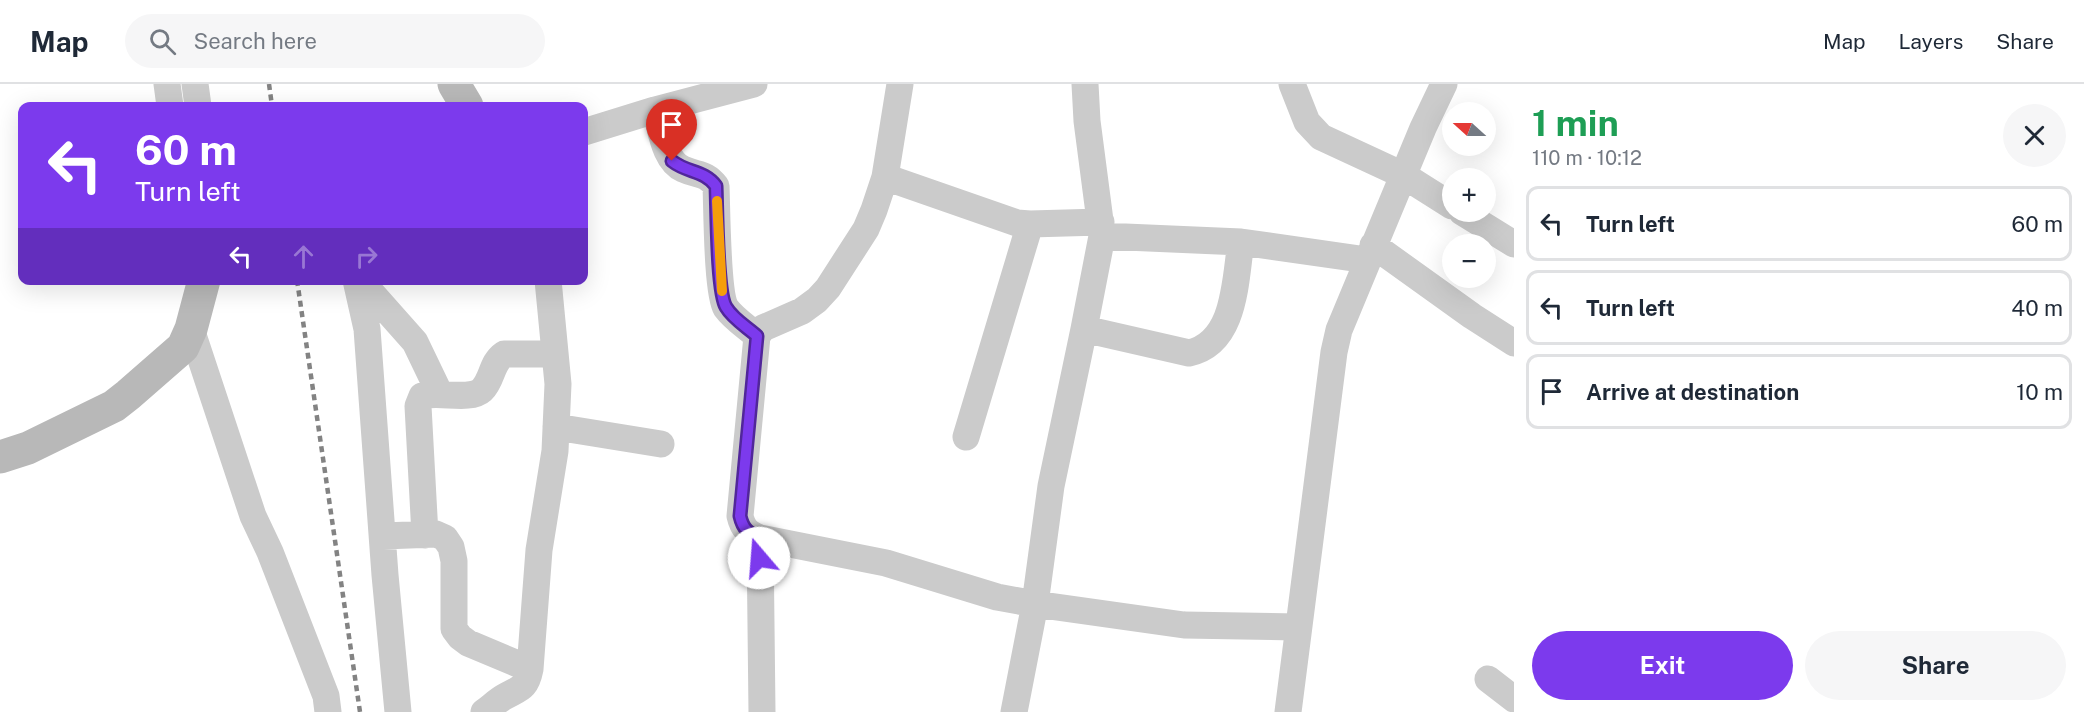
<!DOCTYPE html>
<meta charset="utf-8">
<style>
:root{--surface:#fff;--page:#f6f6f7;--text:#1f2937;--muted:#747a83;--line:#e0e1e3;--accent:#7c3aed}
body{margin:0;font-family:"Public Sans",sans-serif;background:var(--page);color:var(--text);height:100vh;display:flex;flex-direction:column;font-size:22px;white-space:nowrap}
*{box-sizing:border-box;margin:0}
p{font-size:20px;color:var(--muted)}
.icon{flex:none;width:33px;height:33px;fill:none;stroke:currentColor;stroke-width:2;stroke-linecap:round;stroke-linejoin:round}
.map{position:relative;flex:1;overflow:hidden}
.sheet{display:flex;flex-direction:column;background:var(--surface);width:570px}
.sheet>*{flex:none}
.hud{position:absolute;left:18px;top:18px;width:570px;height:183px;border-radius:12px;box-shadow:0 6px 24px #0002;background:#7c3aed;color:#fff;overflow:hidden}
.needle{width:39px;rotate:291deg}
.buttons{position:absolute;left:1442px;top:18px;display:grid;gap:12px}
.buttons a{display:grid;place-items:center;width:54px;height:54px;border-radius:50%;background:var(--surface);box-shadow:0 6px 24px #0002;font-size:30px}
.pin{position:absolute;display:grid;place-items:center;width:51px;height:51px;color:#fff;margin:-62px -26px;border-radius:50% 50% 50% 0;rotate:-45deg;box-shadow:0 0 6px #0007}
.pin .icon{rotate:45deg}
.me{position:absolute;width:66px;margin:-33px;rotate:342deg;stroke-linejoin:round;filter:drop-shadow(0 0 4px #0008)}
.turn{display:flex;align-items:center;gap:21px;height:126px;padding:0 18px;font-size:27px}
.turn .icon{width:78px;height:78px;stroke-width:2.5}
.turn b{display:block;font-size:42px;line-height:51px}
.lanes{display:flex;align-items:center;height:57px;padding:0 18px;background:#0003;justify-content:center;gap:30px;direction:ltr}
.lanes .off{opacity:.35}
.round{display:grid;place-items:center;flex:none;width:63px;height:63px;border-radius:32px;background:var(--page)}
.head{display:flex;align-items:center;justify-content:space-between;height:102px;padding:0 18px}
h1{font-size:36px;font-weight:700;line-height:45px;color:#1e9e55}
.primary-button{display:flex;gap:12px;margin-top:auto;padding:12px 18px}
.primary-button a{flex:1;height:69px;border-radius:36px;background:var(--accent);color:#fff;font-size:24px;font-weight:700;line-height:69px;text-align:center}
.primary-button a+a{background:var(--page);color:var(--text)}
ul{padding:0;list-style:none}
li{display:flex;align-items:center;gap:18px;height:75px;margin:0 12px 9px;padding:0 6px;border:3px solid var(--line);border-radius:12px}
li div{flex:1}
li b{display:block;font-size:22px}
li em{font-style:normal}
header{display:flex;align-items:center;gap:36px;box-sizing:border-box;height:84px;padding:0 30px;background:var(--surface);border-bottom:2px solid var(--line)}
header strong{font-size:28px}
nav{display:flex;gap:33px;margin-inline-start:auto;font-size:21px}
.search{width:420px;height:54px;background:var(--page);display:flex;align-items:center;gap:15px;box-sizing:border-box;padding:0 21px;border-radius:33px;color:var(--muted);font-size:22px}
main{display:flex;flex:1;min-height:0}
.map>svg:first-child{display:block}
</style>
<header>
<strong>Map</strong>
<div class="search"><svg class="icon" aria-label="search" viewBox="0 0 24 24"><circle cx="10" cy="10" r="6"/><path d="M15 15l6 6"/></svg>Search here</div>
<nav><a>Map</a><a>Layers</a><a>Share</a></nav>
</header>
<main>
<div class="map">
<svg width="1514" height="628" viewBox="0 0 1514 628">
<rect width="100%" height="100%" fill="#fff"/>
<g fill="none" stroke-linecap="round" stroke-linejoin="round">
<path stroke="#cbcbcb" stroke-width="27" d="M167 0 170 22
M195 0 198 22
M900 0 885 93 874 126 866 145 828 204 817 216 802 227 763 244 757 252 740 432C743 445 748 449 760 454L886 479 997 513 1035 520 1184 541 1298 543
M1292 0 1307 38 1321 53 1403 91 1452 122
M655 26C661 44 664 77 683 85 698 92 705 88 716 102 717 125 717 209 726 224 734 235 747 243 757 252
M584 48 655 26 754 0
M885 93 1017 139 1030 140 1101 138
M1462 128 1514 160
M1102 152 1241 158 1367 176
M1373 161 1472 232 1514 259
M356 196 367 245 385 491 398 628
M360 196 415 258 440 310
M191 245 253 432 270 468 326 612 328 628
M1084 245 1189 269C1236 259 1235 196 1241 158
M556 343 661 360
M966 353 1030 140
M425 451 418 322 422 312C439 307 470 317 482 306 493 295 491 279 504 270H555
M383 452 436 450 445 454 451 463 454 477V545L460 553 468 559 530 585
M760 454 762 628
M1488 595 1514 615
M484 628C491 623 497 617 504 613 520 604 526 605 530 585L539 466 555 367 558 300 548 196
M1014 628 1035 520 1051 402 1084 245 1102 152 1087 37 1085 0
M1288 628 1334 268 1339 246 1423 44 1444 0"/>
<path stroke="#b8b8b8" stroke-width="33" d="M454 0 467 22
M0 373 28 364 114 322 128 311 183 263 191 245 204 196"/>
<path stroke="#838383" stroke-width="4.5" stroke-dasharray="6 4.5" stroke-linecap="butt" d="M269 0 272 22
M297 196 360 628"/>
</g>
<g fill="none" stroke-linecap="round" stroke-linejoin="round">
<defs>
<path id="route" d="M672 77C687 89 704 86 716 102 717 125 717 209 726 223 733 235 747 243 757 252L740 432C743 445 748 449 760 454L759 474"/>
</defs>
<use href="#route" stroke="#51269a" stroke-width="15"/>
<use href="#route" stroke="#7c3aed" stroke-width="10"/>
<path stroke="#f59e0b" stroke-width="10" d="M717 117 722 207"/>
</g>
</svg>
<div class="buttons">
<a><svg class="needle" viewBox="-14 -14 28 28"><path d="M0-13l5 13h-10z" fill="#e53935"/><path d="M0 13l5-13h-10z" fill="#747a83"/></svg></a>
<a>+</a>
<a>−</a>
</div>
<div class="pin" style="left:672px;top:77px;background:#d93025"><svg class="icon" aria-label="arrive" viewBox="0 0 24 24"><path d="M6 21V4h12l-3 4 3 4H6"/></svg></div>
<svg class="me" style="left:759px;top:474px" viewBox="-20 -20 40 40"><circle r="19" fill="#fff"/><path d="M0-13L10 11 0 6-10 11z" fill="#7c3aed"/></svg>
<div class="hud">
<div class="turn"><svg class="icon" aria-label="left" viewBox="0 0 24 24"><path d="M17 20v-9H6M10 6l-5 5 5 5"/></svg><div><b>60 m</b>Turn left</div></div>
<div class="lanes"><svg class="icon" aria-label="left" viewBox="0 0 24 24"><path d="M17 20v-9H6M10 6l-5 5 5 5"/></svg><svg class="icon off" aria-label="ahead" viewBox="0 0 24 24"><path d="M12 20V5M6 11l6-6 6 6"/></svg><svg class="icon off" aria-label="right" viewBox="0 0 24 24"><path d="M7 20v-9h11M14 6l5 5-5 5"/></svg></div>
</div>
</div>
<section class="sheet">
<div class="head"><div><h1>1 min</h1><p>110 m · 10:12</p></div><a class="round"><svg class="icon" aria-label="close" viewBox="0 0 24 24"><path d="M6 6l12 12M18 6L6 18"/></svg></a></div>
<ul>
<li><svg class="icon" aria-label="left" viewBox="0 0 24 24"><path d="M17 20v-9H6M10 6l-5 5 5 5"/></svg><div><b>Turn left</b></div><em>60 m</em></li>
<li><svg class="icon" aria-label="left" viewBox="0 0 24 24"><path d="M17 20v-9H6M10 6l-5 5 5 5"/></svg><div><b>Turn left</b></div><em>40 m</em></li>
<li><svg class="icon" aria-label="arrive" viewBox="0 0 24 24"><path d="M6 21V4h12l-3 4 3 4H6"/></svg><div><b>Arrive at destination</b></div><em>10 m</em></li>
</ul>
<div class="primary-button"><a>Exit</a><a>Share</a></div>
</section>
</main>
